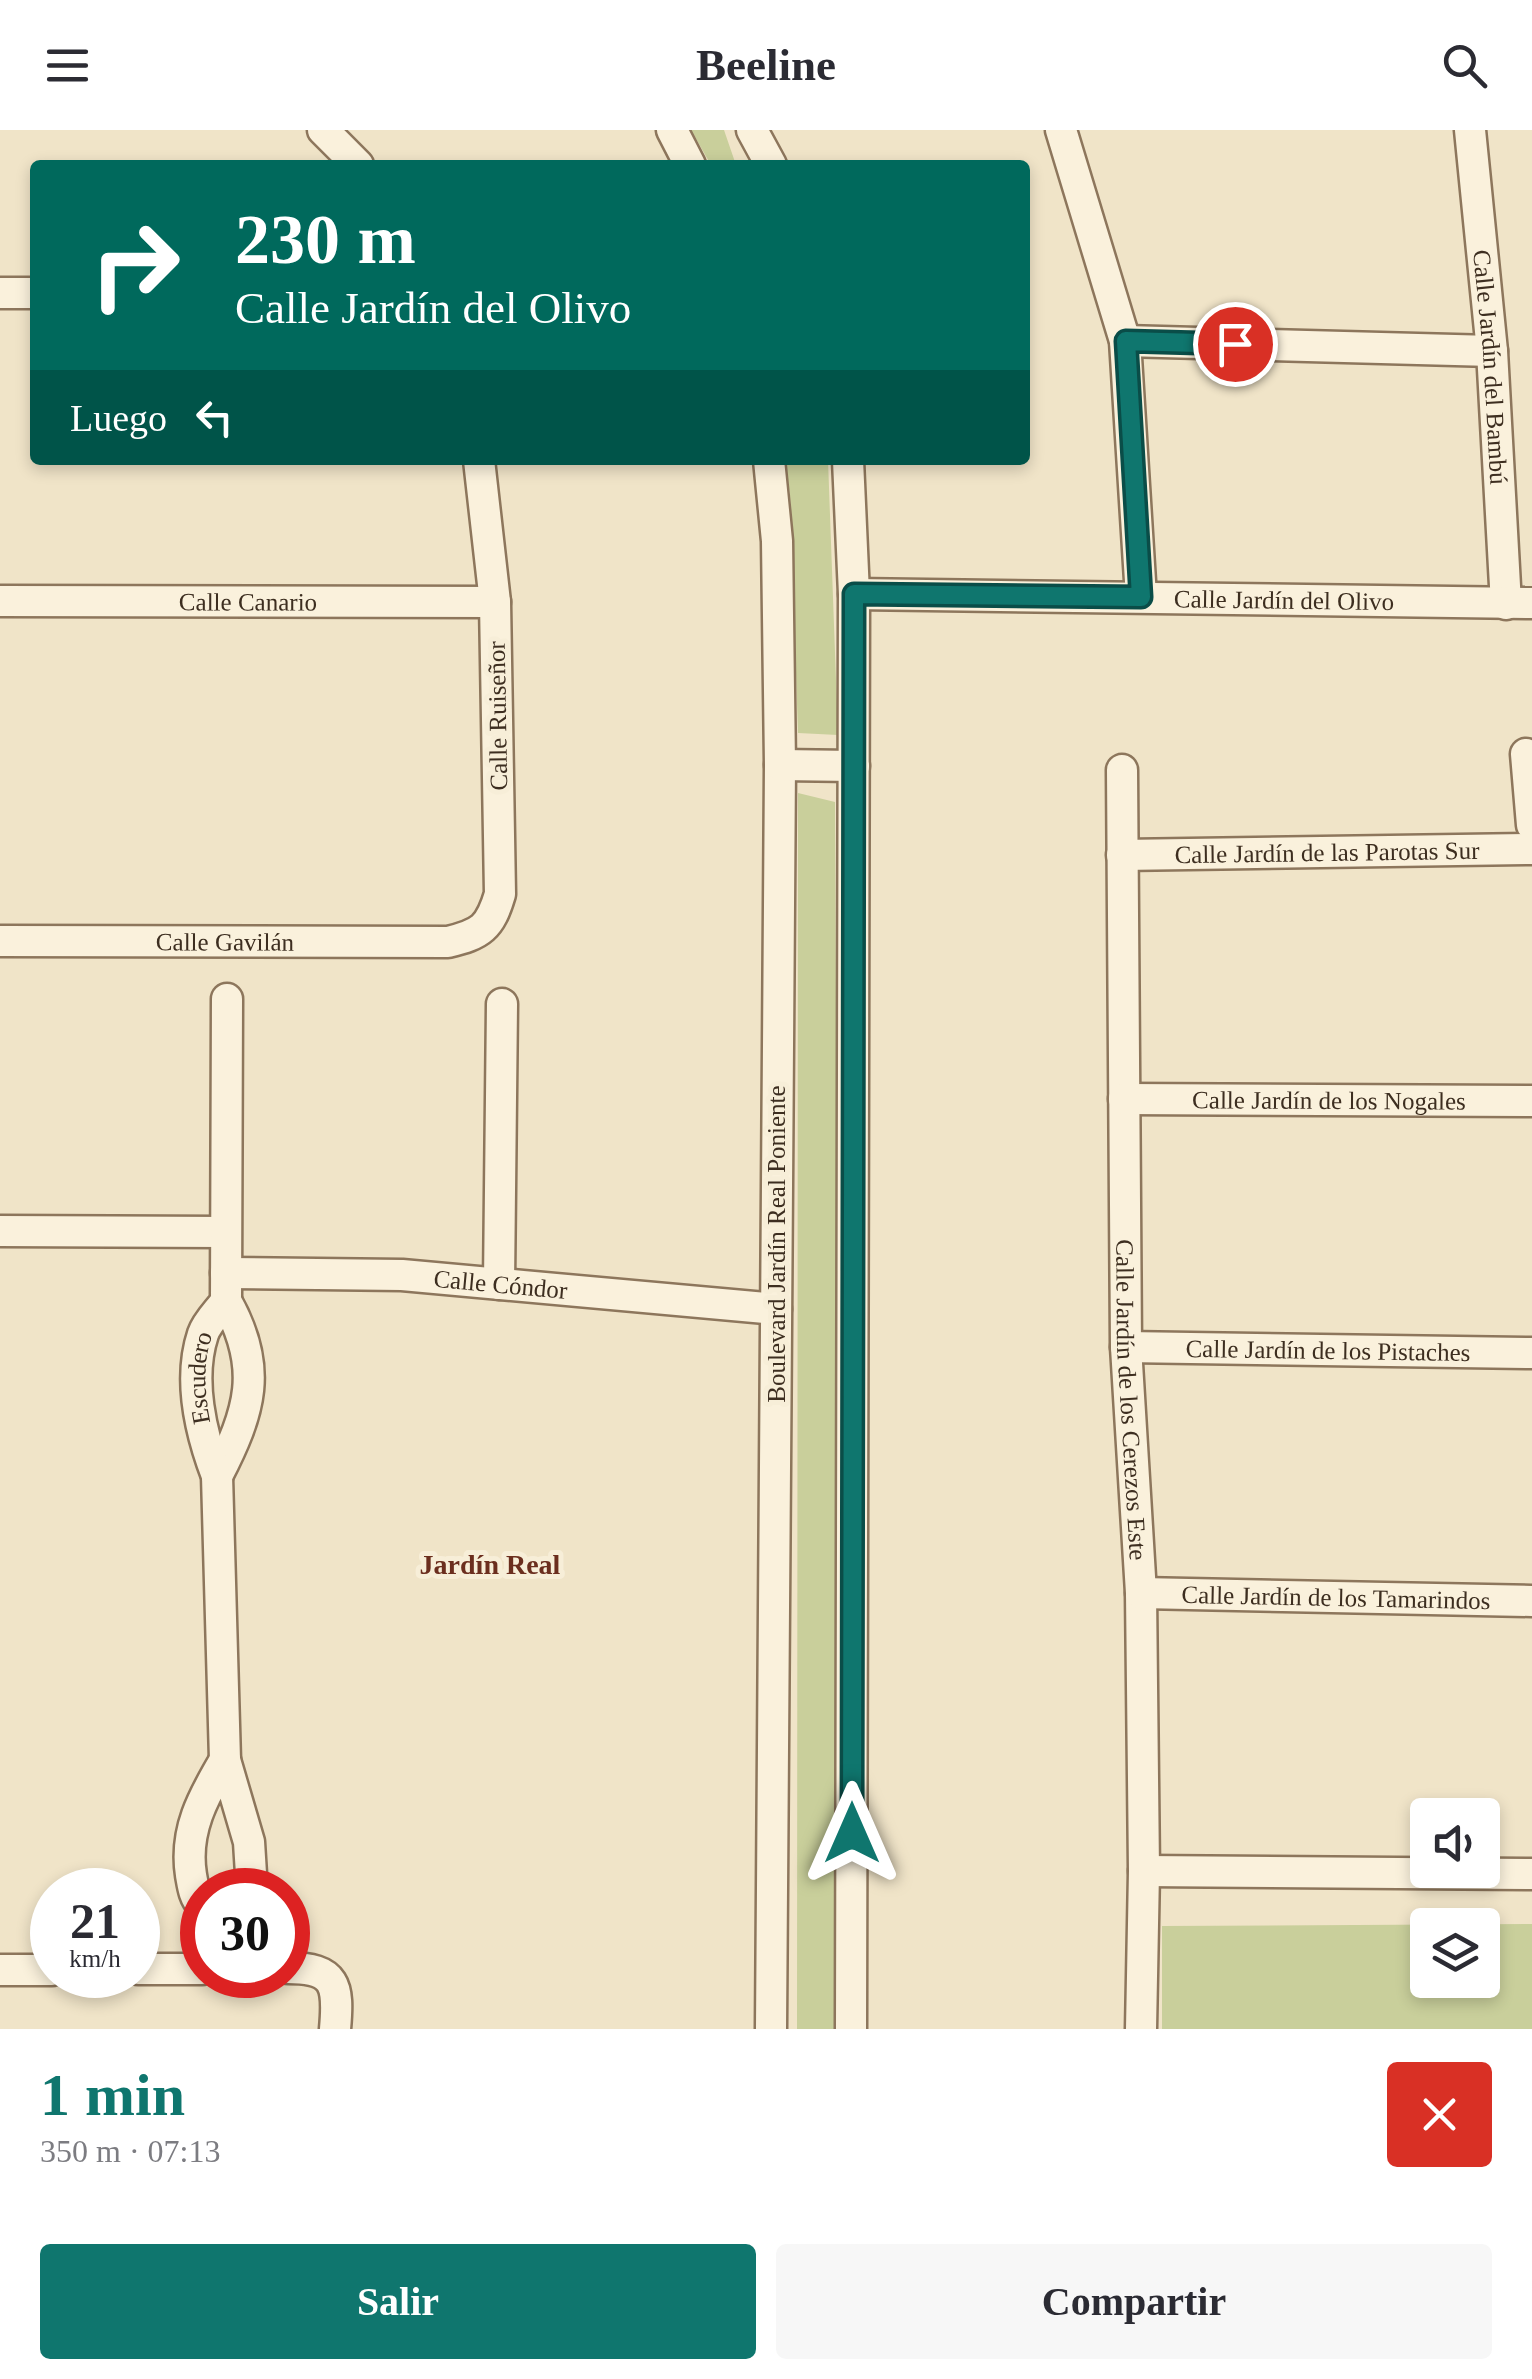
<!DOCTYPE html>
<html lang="es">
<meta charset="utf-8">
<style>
:root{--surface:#fff;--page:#f7f7f7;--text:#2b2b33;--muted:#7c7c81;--accent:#0f766e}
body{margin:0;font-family:Georgia,serif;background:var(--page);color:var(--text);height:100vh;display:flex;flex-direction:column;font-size:38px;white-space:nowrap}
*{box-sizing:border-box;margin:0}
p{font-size:32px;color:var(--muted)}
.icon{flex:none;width:55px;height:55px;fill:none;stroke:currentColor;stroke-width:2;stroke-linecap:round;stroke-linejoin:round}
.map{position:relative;height:1899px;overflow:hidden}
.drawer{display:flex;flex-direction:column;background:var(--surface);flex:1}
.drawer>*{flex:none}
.hud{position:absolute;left:30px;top:30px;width:1000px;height:305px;border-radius:10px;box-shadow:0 5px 15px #0003;background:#00695c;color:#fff;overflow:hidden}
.fabs{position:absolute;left:1410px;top:1668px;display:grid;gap:20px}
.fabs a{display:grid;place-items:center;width:90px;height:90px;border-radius:10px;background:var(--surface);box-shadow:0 5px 15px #0003;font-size:50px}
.speed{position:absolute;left:30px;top:1738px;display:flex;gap:20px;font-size:50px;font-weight:700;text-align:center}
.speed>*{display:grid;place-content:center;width:130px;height:130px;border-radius:50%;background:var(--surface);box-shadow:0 5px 15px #0003;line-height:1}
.speed small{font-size:25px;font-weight:400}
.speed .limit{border:15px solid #d22;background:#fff;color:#111}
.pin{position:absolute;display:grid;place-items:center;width:85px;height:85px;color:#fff;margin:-42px;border:5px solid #fff;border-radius:50%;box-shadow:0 2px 10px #0007}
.me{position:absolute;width:110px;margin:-55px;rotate:0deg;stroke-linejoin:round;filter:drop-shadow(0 0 8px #0008)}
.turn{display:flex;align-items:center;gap:35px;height:210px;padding:0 40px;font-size:45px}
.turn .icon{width:130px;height:130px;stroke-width:2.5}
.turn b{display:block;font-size:70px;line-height:85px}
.then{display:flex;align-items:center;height:95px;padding:0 40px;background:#0003;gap:20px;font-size:38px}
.round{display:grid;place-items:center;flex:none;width:105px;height:105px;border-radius:10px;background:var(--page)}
.summary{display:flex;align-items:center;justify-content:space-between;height:170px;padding:0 40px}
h1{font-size:60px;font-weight:700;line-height:75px;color:var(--accent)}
.action{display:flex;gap:20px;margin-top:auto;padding:20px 40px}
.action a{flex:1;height:115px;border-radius:10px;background:var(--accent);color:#fff;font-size:40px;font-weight:700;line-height:115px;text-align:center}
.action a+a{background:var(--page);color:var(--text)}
header{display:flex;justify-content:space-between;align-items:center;height:130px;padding:0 40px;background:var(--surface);font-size:45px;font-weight:700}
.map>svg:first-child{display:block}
</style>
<header><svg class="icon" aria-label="menu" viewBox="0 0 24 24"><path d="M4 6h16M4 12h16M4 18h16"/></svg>Beeline<svg class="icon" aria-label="search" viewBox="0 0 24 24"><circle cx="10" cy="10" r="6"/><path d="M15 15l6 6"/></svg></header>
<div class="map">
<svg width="1532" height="1899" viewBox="0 0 1532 1899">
<rect width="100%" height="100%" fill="#f0e4c8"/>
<path fill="#c9cf9b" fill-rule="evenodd" d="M691 0H724L736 35H711Z
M785 330H828L838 605 798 603 790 365Z
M798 663 835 672 841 1899H797Z
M1532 1794V1899H1162V1796ZM1428 1795H1482V1850H1428Z"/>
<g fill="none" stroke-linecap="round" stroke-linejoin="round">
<defs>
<g id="street">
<path d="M323 0 358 35"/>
<path d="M672 0 690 35"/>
<path d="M752 0 771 35"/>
<path d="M1061 0 1125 211 1141 467"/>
<path id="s1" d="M1470 0 1492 221 1506 474"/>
<path d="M0 163H35"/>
<path d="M1125 211 1492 221"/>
<path d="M769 330 777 411 780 635 771 1899"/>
<path d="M848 330 854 464 851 1899"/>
<path id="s2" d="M854 464 1532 473"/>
<path id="s3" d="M0 471 495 472"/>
<path d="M1526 624 1532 695"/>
<path d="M780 635 854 636"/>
<path id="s4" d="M1122 640 1126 1217 1141 1463 1144 1741 1141 1899"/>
<path id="s5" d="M1122 725 1532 719"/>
<path id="s6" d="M0 811 448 812C481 804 490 798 500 764L495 472 479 330"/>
<path id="s7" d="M1124 969 1532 971"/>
<path d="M0 1101 224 1102"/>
<path id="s8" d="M226 1143 402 1145 776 1179"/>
<path d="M499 1154 502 874"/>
<path id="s9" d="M1126 1217 1532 1223"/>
<path d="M217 1346C250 1282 264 1238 226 1171"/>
<path id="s10" d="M1141 1463 1532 1471"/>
<path id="s11" d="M225 1630 217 1346C201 1304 188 1249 203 1204 207 1192 219 1181 226 1171L227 869"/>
<path d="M1144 1741 1532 1744"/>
<path d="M202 1775C194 1767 193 1756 191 1745 184 1701 203 1667 225 1630L249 1712 252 1760"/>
<path d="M288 1838C336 1838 339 1855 335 1899"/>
<path d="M138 1839H202"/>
<path d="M0 1840H52"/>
</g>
</defs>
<use href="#street" stroke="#8d765c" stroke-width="35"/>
<use href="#street" stroke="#faf1dc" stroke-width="30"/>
</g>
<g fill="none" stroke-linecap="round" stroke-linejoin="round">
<defs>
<path id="route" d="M852 1703 854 464 1141 467 1126 211 1235 214"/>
</defs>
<use href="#route" stroke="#0a4d48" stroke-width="25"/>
<use href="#route" stroke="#0f766e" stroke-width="18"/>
</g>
<g text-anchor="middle" stroke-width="10" stroke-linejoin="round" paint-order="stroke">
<g font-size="25" fill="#3d2e20" stroke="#f7eed8">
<text dy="9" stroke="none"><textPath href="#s1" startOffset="238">Calle Jardín del Bambú</textPath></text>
<text dy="9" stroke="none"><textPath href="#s2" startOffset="430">Calle Jardín del Olivo</textPath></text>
<text dy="9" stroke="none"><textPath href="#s3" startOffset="248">Calle Canario</textPath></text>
<text transform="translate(497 586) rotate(-91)" y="9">Calle Ruiseñor</text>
<text dy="9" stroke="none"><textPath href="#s5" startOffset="205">Calle Jardín de las Parotas Sur</textPath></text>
<text dy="9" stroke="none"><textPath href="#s6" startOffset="225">Calle Gavilán</textPath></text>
<text dy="9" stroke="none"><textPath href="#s7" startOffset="205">Calle Jardín de los Nogales</textPath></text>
<text transform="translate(776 1114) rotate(-90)" y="9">Boulevard Jardín Real Poniente</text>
<text dy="9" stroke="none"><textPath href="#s8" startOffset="275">Calle Cóndor</textPath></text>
<text dy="9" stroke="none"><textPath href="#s9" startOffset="202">Calle Jardín de los Pistaches</textPath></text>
<text dy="9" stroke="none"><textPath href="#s11" startOffset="385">Escudero</textPath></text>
<text dy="9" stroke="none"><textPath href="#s4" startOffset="630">Calle Jardín de los Cerezos Este</textPath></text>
<text dy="9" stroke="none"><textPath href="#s10" startOffset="195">Calle Jardín de los Tamarindos</textPath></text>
</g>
<g font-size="28" font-weight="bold" fill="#6b2e1e" stroke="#f7eed8">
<text x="490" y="1444">Jardín Real</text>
</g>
</g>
</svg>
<div class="fabs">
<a><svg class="icon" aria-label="sound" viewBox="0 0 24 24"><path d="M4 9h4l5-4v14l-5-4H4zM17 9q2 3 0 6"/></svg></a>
<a><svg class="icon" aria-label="layers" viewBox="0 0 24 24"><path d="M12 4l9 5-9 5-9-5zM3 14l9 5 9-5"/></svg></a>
</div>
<div class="speed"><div>21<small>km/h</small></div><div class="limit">30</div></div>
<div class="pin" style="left:1235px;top:214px;background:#d93025"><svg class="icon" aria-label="arrive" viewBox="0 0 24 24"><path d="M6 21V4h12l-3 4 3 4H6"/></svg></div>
<svg class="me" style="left:852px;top:1703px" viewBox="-20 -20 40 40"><path d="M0-17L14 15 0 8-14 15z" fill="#0f766e" stroke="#fff" stroke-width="4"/></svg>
<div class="hud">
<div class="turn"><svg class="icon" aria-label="right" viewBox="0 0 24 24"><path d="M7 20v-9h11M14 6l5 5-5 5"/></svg><div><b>230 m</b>Calle Jardín del Olivo</div></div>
<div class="then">Luego<svg class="icon" aria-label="left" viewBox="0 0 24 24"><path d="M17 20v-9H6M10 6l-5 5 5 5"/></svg></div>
</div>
</div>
<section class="drawer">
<div class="summary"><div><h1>1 min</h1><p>350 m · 07:13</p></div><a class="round" style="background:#d93025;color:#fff"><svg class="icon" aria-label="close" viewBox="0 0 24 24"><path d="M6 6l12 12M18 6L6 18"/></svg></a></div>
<div class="action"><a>Salir</a><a>Compartir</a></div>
</section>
